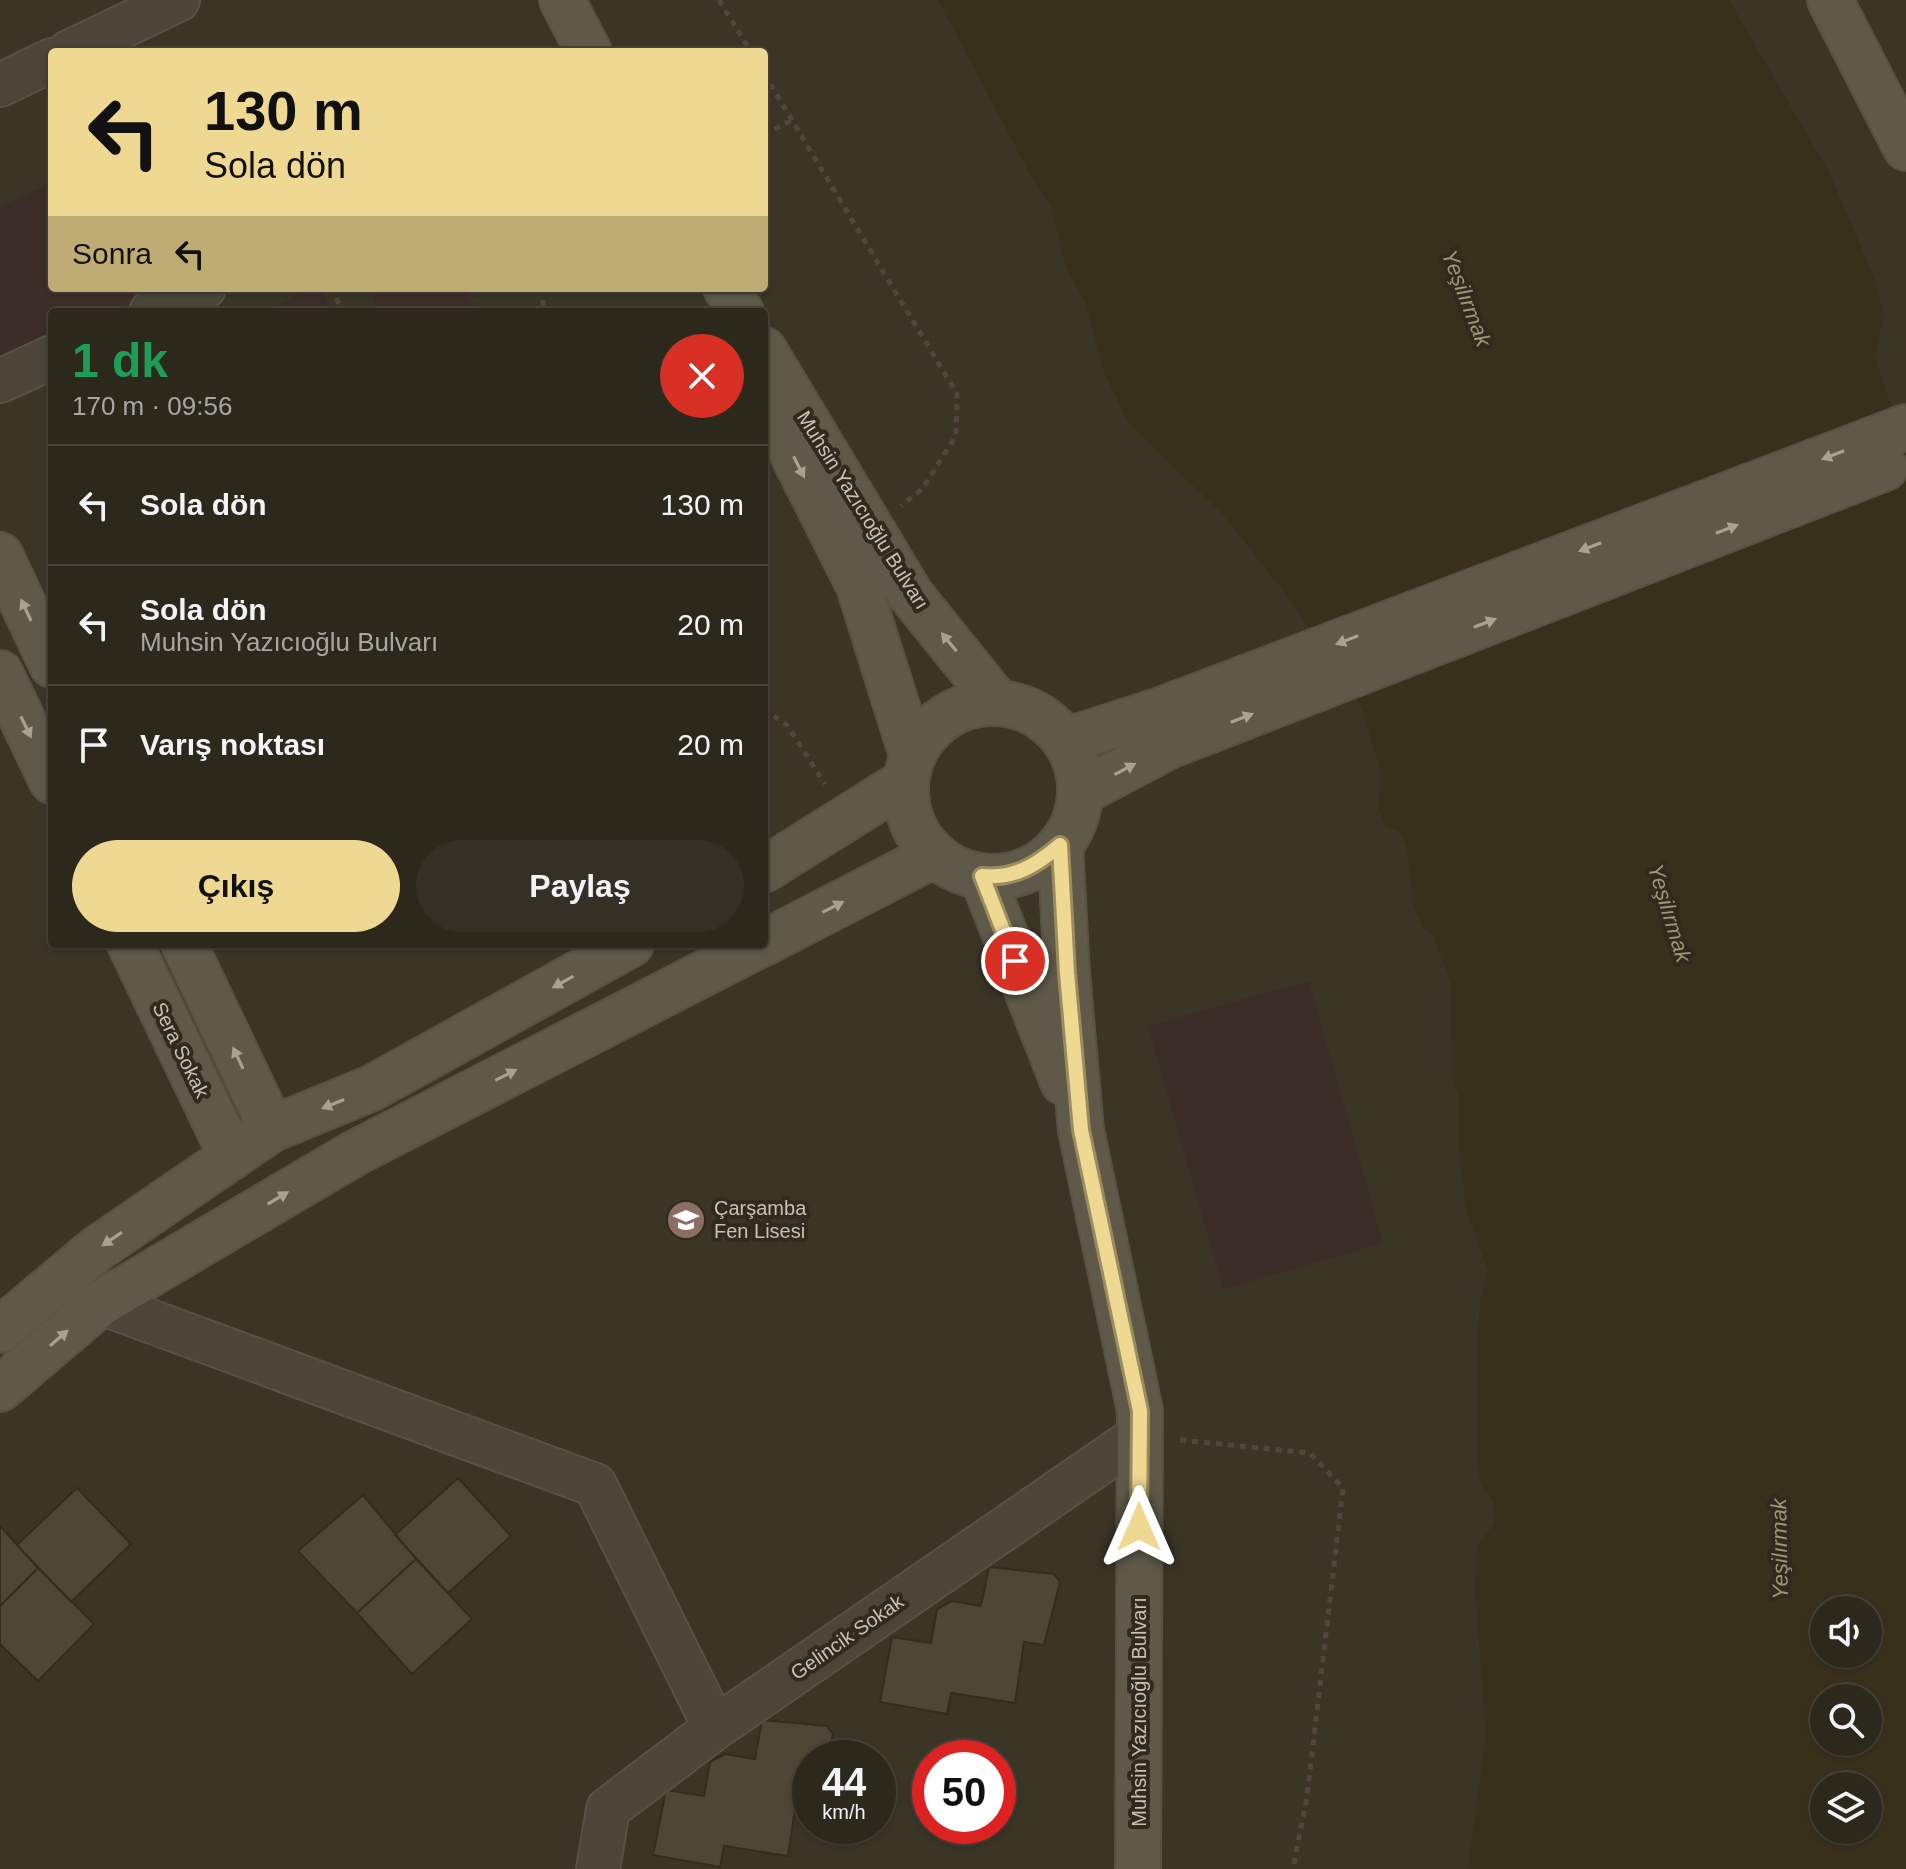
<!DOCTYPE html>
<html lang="tr">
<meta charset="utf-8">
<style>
:root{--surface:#2c281c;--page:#343025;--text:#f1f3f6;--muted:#a6a6a3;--line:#48443b;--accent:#efd892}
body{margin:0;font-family:Helvetica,sans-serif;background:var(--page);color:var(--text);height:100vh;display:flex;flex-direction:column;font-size:30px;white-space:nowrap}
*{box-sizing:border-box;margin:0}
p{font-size:26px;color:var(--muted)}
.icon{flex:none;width:44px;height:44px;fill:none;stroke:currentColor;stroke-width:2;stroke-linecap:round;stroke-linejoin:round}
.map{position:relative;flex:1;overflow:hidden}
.sheet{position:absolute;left:48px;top:308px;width:720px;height:640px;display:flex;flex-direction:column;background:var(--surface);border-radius:8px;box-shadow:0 2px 6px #0004,0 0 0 2px var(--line)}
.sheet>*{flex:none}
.guide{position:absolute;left:48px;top:48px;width:720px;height:244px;border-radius:8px;box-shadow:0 2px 6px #0004,0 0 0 2px var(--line);background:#efd892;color:#111;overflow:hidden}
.controls{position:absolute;left:1810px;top:1596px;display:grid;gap:16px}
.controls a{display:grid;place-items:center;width:72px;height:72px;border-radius:50%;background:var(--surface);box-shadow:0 2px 6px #0004,0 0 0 2px var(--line);font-size:40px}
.speed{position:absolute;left:792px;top:1740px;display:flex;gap:16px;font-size:40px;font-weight:700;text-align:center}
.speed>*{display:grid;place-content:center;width:104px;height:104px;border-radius:50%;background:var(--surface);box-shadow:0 2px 6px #0004,0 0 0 2px var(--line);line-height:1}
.speed small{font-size:20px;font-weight:400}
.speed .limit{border:12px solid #d22;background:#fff;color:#111}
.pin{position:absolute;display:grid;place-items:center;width:68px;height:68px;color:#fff;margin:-34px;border:4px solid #fff;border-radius:50%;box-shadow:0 2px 8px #0007}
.me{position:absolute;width:88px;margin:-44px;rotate:0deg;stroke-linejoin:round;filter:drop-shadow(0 0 6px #0008)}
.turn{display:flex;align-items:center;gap:28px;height:168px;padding:0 24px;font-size:36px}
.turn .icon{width:104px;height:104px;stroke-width:2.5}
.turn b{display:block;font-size:56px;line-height:68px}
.then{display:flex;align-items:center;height:76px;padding:0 24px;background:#0003;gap:16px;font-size:30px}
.round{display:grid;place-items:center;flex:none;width:84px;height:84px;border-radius:42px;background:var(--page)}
.summary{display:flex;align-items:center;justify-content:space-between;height:136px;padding:0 24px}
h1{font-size:48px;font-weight:700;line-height:60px;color:#1e9e55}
.primary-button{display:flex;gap:16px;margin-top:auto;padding:16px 24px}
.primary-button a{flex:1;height:92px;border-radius:48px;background:var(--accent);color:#111;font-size:32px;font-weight:700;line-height:92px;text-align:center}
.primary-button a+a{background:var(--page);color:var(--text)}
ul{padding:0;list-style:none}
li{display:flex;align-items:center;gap:24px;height:120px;padding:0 24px;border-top:2px solid var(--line)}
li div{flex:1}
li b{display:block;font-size:30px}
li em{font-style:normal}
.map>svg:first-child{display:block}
</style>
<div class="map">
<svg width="1906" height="1869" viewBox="0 0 1906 1869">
<rect width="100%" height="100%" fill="#3b3526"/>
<path fill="#3c2d28" d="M52 183V288H158L106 312H52V338L0 362V207Z
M311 288H320L332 312H265Z
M368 288H465L477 312H379Z
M1309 981 1383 1243 1223 1289 1148 1026Z"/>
<path fill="#38301a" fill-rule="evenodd" d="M938 0H1729L1830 174 1873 275 1884 313 1875 359 1906 446V1869H1468L1486 1734 1475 1590 1477 1546 1495 1523 1493 1500 1479 1482 1477 1426 1478 1333 1480 1302 1488 1271 1466 1208 1458 1142 1459 1097 1452 1075 1451 983 1432 934 1422 926 1413 903 1407 848 1400 832 1385 826 1378 808 1381 772 1361 706 1289 598 1225 517 1128 422 1104 372 1085 302 1065 265 1052 209 1029 172ZM1824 1610H1868V1654H1824ZM1824 1698H1868V1742H1824ZM1824 1786H1868V1830H1824Z"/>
<path fill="#4f4735" stroke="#322d20" stroke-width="2" d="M458 1478 511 1536 448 1593 395 1535Z
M77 1488 131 1544 71 1602 17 1545Z
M363 1495 416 1559 357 1613 298 1551Z
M0 1526 38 1568 0 1606Z
M416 1559 472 1619 412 1674 357 1613Z
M989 1567 1054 1574 1060 1582 1044 1645 1024 1642 1015 1703 951 1693 947 1714 880 1702 892 1637 931 1643 937 1609 952 1601 981 1606Z
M38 1568 94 1624 38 1681 0 1644V1606Z
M762 1720 827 1726 833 1734 827 1758H810V1797L797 1795 788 1856 724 1846 720 1867 653 1855 666 1790 704 1796 710 1762 725 1754 755 1759Z"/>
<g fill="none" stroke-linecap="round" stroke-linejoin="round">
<defs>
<path id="street" d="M69 52 178 0
M0 85 52 60
M151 312 204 288
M0 381 52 357
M101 1303 595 1485 715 1728
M598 1869 608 1809 715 1728 1139 1436"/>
<path id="secondary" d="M562 0 589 52
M1830 0 1906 148
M726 288 741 312
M764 350 911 595 998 703
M776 421 859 586 912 755
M0 555 52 665
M0 673 52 781
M906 790a87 87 0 1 1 174 0a87 87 0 1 1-174 0Z
M1065 741 1161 710 1906 427
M1080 793 1169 746 1885 468
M1060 845 1067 973 1081 1130 1140 1411 1138 1869
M764 870 906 781
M982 876 1063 1082
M764 943 934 855
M130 944 232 1157
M184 944 272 1129
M0 1330 98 1248 272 1129 372 1088 631 944
M0 1389 101 1303 355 1153 761 944"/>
</defs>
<use href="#street" stroke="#575245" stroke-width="46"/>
<use href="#secondary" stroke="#575245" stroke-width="48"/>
<path stroke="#544540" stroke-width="5" stroke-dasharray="6 6" stroke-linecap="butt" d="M719 0 751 52
M764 74 957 394 956 436 922 489 901 506
M764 135 792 120
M330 288 344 312
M543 288V312
M764 709 787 725 825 784
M1180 1440 1310 1453 1343 1488 1307 1797 1293 1869"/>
<use href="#street" stroke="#4b4639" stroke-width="42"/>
<use href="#secondary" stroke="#5e5948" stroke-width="44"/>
</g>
<defs><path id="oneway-solid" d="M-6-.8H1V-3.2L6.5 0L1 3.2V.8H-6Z" transform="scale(2)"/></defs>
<g fill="#a8a294">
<use href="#oneway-solid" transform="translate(1833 455) rotate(159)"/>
<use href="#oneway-solid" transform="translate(799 467) rotate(63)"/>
<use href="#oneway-solid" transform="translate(1727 529) rotate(-21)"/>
<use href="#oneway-solid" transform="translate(1590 547) rotate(159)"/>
<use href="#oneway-solid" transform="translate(26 610) rotate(-115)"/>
<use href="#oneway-solid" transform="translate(1485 623) rotate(-21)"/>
<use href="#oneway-solid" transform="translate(1347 640) rotate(159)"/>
<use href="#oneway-solid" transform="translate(949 642) rotate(-129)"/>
<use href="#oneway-solid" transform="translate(1242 718) rotate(-21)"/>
<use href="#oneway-solid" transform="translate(26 727) rotate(64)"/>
<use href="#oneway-solid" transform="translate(1125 769) rotate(-28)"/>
<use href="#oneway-solid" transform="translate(833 907) rotate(-27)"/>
<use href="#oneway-solid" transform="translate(563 982) rotate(151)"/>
<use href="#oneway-solid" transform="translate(238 1058) rotate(-115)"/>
<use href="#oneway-solid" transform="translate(506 1075) rotate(-27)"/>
<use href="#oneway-solid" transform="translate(333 1104) rotate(158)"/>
<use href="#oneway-solid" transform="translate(278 1198) rotate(-31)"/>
<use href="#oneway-solid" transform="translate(112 1239) rotate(146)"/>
<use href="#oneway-solid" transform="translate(59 1338) rotate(-41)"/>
</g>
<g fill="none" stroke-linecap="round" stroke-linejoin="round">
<defs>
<path id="route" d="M1015 961 982 876C1014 879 1037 865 1060 845L1067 973 1081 1130 1140 1411 1139 1527"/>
</defs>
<use href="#route" stroke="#9b8c5f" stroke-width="20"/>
<use href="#route" stroke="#efd892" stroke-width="14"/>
</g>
<defs>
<symbol id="school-disc" viewBox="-11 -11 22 22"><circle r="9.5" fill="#8d6e63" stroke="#302b1e"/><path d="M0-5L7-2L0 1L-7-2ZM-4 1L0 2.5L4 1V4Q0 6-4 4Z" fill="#fff"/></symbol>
</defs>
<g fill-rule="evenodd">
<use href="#school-disc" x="664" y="1198" width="44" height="44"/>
</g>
<g text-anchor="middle" stroke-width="8" stroke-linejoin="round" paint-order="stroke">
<g font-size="20" fill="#c7c2b5" stroke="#302b1e">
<text transform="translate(863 510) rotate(58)" y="7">Muhsin Yazıcıoğlu Bulvarı</text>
<text transform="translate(181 1050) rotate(64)" y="7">Sera Sokak</text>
<text transform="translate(847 1637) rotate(-35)" y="7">Gelincik Sokak</text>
<text transform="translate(1139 1712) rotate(-90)" y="7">Muhsin Yazıcıoğlu Bulvarı</text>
</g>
<g font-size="20" fill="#c7c2b5" stroke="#302b1e" text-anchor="start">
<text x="714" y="1215">Çarşamba<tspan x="714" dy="23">Fen Lisesi</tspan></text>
</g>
<g font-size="22" font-style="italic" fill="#a39471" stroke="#302b1e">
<text transform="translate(1467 298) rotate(69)" y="8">Yeşilırmak</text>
<text transform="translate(1670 913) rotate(73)" y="8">Yeşilırmak</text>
<text transform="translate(1779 1549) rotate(-91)" y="8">Yeşilırmak</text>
</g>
</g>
</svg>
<div class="controls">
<a><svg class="icon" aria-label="sound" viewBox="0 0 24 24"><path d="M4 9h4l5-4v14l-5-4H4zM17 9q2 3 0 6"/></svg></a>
<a><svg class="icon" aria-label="search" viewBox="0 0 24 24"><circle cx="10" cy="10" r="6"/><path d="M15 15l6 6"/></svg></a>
<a><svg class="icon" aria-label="layers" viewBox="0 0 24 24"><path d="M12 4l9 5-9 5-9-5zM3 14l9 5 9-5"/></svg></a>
</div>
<div class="speed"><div>44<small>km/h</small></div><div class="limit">50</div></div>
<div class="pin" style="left:1015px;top:961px;background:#d93025"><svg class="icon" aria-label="arrive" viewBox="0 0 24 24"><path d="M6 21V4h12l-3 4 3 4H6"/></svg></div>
<svg class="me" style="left:1139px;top:1527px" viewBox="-20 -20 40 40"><path d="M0-17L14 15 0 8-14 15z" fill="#efd892" stroke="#fff" stroke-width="4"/></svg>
<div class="guide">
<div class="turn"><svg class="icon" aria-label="left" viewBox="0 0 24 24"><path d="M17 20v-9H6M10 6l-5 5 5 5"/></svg><div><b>130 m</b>Sola dön</div></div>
<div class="then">Sonra<svg class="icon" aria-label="left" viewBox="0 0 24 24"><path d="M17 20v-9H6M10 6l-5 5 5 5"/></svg></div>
</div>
<section class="sheet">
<div class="summary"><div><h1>1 dk</h1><p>170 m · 09:56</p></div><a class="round" style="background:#d93025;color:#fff"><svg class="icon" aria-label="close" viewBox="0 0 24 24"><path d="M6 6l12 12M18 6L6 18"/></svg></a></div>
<ul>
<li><svg class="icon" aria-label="left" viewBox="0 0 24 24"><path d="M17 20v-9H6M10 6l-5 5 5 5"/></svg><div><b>Sola dön</b></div><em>130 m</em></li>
<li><svg class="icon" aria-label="left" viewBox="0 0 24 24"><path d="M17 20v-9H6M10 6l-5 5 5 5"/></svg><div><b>Sola dön</b><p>Muhsin Yazıcıoğlu Bulvarı</p></div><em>20 m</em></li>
<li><svg class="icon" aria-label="arrive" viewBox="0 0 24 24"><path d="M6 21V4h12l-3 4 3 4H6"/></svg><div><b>Varış noktası</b></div><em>20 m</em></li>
</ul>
<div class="primary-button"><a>Çıkış</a><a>Paylaş</a></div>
</section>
</div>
